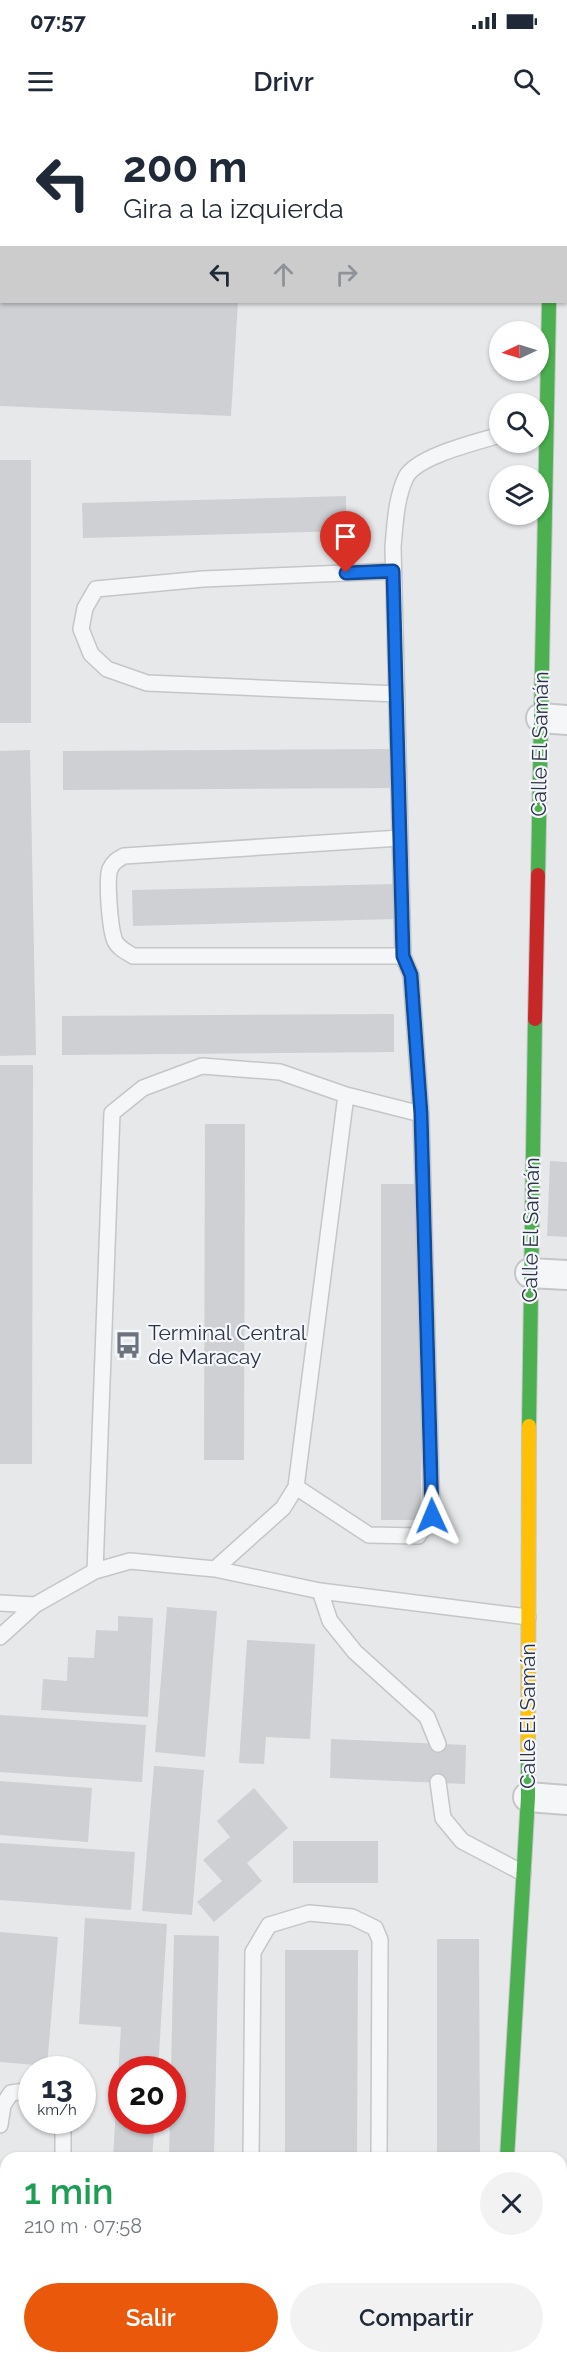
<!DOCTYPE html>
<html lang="es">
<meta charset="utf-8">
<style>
:root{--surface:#fff;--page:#f2f2f3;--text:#1f2937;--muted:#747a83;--accent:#ea580c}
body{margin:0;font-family:Raleway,sans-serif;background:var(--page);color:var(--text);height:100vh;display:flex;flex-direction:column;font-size:22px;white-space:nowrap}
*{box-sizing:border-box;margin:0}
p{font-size:20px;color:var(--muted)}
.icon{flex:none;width:33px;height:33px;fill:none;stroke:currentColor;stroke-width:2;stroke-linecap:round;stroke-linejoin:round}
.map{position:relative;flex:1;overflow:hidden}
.details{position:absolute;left:0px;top:2032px;width:567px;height:212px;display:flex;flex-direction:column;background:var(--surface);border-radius:18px 18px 0 0;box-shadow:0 2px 4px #0004}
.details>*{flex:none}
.top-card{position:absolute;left:0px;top:0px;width:567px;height:183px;box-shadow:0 2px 4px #0004;background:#fff;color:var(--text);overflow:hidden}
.needle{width:39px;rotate:266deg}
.controls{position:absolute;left:489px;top:201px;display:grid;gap:12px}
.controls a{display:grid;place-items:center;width:60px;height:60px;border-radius:50%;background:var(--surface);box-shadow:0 2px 4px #0004;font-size:30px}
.speed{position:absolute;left:18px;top:1936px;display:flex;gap:12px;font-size:30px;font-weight:700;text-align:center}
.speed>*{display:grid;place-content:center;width:78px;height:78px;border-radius:50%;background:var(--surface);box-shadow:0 2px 4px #0004;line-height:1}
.speed small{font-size:15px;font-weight:400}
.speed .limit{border:9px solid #d22;background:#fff;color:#111}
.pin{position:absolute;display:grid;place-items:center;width:51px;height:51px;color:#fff;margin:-62px -26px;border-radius:50% 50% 50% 0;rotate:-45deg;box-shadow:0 0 6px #0007}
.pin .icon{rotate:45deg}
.me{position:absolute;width:66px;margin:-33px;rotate:359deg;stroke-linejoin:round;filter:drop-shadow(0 0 4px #0008)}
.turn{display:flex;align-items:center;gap:21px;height:126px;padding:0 24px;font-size:27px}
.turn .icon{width:78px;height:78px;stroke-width:2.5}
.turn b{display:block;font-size:42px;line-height:51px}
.lanes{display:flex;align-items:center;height:57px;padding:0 24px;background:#0003;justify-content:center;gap:30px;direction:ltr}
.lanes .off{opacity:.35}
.round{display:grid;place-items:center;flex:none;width:63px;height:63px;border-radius:32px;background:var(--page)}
.summary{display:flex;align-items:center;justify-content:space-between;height:102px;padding:0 24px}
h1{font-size:36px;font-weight:600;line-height:45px;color:#1e9e55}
.primary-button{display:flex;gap:12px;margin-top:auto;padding:12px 24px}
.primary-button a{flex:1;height:69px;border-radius:36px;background:var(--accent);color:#fff;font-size:24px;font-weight:600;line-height:69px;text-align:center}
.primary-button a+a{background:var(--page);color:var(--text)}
.status{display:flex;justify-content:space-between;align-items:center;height:42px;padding:0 30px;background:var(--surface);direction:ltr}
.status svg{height:16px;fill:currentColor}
header{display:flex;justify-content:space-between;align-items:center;height:78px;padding:0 24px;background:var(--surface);font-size:27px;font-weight:600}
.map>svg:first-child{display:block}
</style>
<div class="status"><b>07:57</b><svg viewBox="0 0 49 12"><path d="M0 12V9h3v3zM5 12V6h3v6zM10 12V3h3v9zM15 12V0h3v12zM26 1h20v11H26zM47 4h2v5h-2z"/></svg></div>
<header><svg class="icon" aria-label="menu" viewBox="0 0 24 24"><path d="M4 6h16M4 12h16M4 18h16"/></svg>Drivr<svg class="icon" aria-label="search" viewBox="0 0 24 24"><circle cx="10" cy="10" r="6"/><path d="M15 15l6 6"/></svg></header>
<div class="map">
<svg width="567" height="2243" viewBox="0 0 567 2243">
<rect width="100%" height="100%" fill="#e6e8ea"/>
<path fill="#ced0d3" d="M0 182H238L231 296 0 286Z
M0 340H31V603H0Z
M346 376V411L83 418 82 383Z
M396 629V668L63 670V631Z
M30 630 36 935 0 936V631Z
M395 764 396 799 133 806 132 770Z
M394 894V932L62 935V896Z
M0 945H33L32 1344H0Z
M205 1004H245L244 1340H204Z
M550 1041 567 1042V1117L547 1116Z
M381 1064H421V1400H381Z
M167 1487 217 1491 205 1637 155 1632Z
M118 1496 153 1498 148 1597 41 1590 43 1559 67 1561 68 1537 94 1538 96 1510 118 1511Z
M247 1520 315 1524 310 1619 266 1617 264 1644 239 1643Z
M0 1595 146 1605 142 1662 0 1652Z
M331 1619 466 1625 465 1664 330 1658Z
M154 1646 204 1650 192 1795 142 1791Z
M0 1661 92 1668 88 1722 0 1715Z
M254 1668 288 1708 247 1743 262 1761 214 1802 197 1782 222 1761 203 1740 230 1717 217 1701Z
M293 1721H378V1763H293Z
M0 1723 135 1732 131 1790 0 1780Z
M85 1798 167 1804 158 1950H122V2001H155L152 2038H113L121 1907 79 1904Z
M0 1812 58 1817 47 1946 0 1942Z
M174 1815 219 1816 214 2035 169 2034 170 2001H172V1950H171Z
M437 1819H479L480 2038H437Z
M285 1830H358L357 2038H285Z
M187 2238H250V2243H186Z
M274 2238H323V2243H274Z
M331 2238H414V2243H331Z
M430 2238H480L478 2243H429Z"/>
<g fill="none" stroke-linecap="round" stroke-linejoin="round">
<defs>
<path id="lane" d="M393 451 203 459 96 469 85 488 81 509 91 534 107 549 147 563 397 574
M400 718 124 736C117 740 113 742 110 749 106 759 110 810 115 821 118 828 127 832 133 836H403
M296 1367 369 1415 418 1416 432 1396 421 994 411 855 403 836 393 427C395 404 396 378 406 357 417 336 477 322 500 315
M215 1449 283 1388 296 1367 346 975 421 994
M95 1451 112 993 143 968 202 946 280 952 346 975
M320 1471 330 1501 355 1532 427 1597 438 1624
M0 1483 35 1485
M0 1517 35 1485 95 1451 130 1441 215 1449 320 1471 528 1497
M438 1662 443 1698 462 1721 523 1753
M0 2005 3 1985 11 1973 32 1970
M63 2038V2001
M251 2038 253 1832 269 1805 309 1793 352 1797 375 1808 380 1820 379 2038
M0 2088 5 2099 4 2158"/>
<path id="street" d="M549 0V2
M566 64H567
M541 598 567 600
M530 1153 567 1155
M528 1677 567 1680
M0 2158 6 2159
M561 2234 567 2235
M157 2243 158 2238
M490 2243 492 2238"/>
<path id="fast" d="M538 755 549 182
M529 1306 535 899
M507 2038 528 1677V1636"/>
<path id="slow" d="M528 1636 529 1306"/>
<path id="jam" d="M535 899 538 755"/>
</defs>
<use href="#lane" stroke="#c4c6c8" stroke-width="18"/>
<use href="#street" stroke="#c4c6c8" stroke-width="32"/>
<use href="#fast" stroke="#c4c6c8" stroke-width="16"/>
<use href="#slow" stroke="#c4c6c8" stroke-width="16"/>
<use href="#jam" stroke="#c4c6c8" stroke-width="16"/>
<use href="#lane" stroke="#f5f6f7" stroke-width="15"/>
<use href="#street" stroke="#f5f6f7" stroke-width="28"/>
<use href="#fast" stroke="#4caf50" stroke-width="14"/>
<use href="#slow" stroke="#ffc107" stroke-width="14"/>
<use href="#jam" stroke="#c62828" stroke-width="14"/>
</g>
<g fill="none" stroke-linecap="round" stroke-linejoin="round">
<defs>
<path id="route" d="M346 453 393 451 403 836 411 855 421 994 432 1396"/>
</defs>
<use href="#route" stroke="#114b97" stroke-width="15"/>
<use href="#route" stroke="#1a73e8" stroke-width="10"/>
</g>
<defs>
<symbol id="bus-bare" viewBox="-9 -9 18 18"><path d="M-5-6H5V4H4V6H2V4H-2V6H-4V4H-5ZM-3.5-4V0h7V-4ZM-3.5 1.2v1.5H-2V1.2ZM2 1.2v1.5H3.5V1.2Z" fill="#6c737f" stroke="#f4f6f9" stroke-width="2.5" paint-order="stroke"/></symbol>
</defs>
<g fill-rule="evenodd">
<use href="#bus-bare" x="109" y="1206" width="38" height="38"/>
</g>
<g text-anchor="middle" stroke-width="4.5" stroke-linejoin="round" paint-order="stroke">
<g font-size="21" fill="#2b3445" stroke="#f4f6f9">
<text transform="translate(540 624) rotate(-89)" y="7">Calle El Samán</text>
<text transform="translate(531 1110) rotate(-89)" y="7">Calle El Samán</text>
<text transform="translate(528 1596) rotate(-90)" y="7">Calle El Samán</text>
</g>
<g font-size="21" fill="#2b3445" stroke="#f4f6f9" text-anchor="start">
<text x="148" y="1220">Terminal Central<tspan x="148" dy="24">de Maracay</tspan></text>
</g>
</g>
</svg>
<div class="controls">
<a><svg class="needle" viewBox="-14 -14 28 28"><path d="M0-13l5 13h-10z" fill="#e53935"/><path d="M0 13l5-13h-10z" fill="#747a83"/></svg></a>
<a><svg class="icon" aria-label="search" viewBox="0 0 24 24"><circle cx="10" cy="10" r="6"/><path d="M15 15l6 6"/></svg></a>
<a><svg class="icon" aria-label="layers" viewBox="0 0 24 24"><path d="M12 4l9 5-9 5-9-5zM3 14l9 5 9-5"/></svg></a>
</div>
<div class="speed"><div>13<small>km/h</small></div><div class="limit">20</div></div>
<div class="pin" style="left:346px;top:453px;background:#d93025"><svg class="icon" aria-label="arrive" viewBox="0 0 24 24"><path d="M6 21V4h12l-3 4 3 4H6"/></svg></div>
<svg class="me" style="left:432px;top:1396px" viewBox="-20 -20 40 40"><path d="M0-17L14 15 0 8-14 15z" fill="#1a73e8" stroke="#fff" stroke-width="4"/></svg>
<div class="top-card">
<div class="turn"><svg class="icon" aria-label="left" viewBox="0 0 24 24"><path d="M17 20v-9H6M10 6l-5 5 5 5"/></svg><div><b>200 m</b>Gira a la izquierda</div></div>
<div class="lanes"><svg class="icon" aria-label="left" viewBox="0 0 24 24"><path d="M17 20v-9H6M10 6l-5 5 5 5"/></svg><svg class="icon off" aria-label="ahead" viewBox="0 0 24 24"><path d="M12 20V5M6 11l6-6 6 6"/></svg><svg class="icon off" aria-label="right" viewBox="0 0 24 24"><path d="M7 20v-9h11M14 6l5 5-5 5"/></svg></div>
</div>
<section class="details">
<div class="summary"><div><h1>1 min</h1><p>210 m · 07:58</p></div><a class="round"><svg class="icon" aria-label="close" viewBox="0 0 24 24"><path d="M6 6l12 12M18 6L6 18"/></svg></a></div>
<div class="primary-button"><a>Salir</a><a>Compartir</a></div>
</section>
</div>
